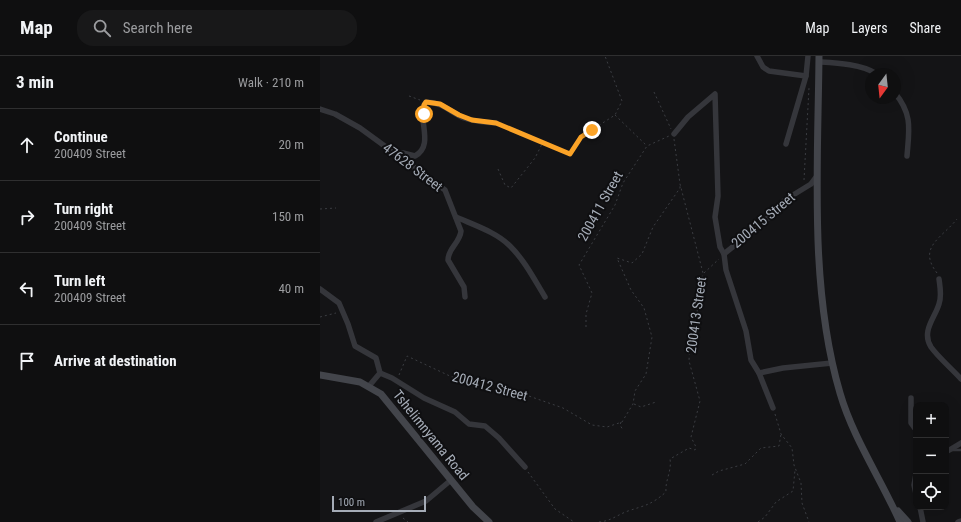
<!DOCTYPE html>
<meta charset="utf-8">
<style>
body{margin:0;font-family:"Roboto Condensed",sans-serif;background:#181819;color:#f1f3f6}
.controls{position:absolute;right:12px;bottom:12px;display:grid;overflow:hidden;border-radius:8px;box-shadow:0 4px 16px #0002}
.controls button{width:36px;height:36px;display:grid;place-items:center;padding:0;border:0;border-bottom:1px solid #2f2f30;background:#0f0f10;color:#f1f3f6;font:20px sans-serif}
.compass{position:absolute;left:545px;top:12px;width:36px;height:36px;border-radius:50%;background:#0f0f10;box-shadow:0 4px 16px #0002;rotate:195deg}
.scale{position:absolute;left:12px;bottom:10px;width:94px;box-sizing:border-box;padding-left:4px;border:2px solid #a5acb7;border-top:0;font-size:11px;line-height:14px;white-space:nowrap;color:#a5acb7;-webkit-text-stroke:3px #0f0f11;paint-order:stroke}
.stop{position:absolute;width:12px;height:12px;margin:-9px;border:3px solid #fba327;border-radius:50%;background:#fff}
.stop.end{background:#fba327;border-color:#fff;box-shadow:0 1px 4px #0008}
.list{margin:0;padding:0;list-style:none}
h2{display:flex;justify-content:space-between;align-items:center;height:52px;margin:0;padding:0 16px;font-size:17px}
h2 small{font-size:13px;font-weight:400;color:#9b9c9f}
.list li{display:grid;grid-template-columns:26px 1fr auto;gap:12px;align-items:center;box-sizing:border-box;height:72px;padding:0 16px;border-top:1px solid #2f2f30}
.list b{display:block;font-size:15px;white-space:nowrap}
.list p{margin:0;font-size:13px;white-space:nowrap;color:#9b9c9f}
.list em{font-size:13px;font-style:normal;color:#9b9c9f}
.icon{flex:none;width:22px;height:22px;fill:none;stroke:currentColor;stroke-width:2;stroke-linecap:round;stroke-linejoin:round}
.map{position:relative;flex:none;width:641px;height:466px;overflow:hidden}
header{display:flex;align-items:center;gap:24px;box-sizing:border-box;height:56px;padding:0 20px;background:#0f0f10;border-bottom:1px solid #2f2f30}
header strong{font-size:19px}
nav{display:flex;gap:22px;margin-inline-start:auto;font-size:14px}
.search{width:280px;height:36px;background:#181819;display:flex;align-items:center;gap:10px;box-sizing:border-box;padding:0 14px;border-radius:16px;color:#9b9c9f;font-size:15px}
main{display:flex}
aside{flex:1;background:#0f0f10}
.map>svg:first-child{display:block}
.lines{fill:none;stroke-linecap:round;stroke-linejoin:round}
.path{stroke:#3b3d42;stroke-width:1;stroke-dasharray:2 3;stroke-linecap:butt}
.lane{stroke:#35363b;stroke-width:2.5}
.street{stroke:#35363b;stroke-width:5.5}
.secondary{stroke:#43454b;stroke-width:7}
.route{stroke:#fba327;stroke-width:5}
.labels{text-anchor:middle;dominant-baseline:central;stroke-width:4;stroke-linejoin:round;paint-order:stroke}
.street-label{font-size:14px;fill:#a5acb7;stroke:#0f0f11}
</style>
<header>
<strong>Map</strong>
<div class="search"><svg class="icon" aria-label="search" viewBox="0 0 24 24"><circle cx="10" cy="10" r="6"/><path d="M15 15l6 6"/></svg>Search here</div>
<nav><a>Map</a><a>Layers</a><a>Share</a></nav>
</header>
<main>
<aside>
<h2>3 min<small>Walk · 210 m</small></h2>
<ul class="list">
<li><svg class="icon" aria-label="ahead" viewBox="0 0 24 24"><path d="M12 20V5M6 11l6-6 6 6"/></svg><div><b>Continue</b><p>200409 Street</p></div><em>20 m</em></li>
<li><svg class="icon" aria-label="right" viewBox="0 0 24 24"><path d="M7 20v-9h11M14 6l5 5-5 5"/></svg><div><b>Turn right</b><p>200409 Street</p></div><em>150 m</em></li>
<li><svg class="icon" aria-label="left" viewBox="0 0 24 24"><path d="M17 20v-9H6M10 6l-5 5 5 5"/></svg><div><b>Turn left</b><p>200409 Street</p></div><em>40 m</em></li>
<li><svg class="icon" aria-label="arrive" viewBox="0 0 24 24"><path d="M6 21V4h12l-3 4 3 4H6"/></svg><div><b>Arrive at destination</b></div></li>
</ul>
</aside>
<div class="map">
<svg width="641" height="466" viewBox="0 0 641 466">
<rect width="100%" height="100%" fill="#141416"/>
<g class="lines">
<g class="path">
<polyline points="334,36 351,73"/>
<polyline points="89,40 100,44"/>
<polyline points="295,59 327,90"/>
<polyline points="182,70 250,98 261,81 295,59 302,45 285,0"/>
<polyline points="178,113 185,129 191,132 215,102 222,88"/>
<polyline points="484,124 489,32"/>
<polyline points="0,153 16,152"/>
<polyline points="384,217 399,203"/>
<path d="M617 217C597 191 622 182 637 163"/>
<polyline points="0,261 16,257"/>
<polyline points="266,271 266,258 272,237 259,209 295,149 303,127 327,90 349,80"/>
<polyline points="79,319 87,300 132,321 186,332 243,352 272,369 287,371 302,366 313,348 315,335 326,318 332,281 324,252 311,234 297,202 312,207 322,198 333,171 360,132 360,128"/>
<polyline points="314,348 321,351 336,346"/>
<polyline points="455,358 461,378 472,392 474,409 481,427 482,447 489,466"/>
<polyline points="301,366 300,369 303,374"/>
<polyline points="208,416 235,453 254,466"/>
<polyline points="392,419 399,415 425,408 441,392 459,390 461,378"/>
<polyline points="83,462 88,466"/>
<path d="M279 466C291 465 297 459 308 455 326 449 331 449 346 436 345 424 352 415 350 403L369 392 375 394 376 391 371 381 380 345 369 305 370 279 378 263 376 240 383 217 360 128 354 83"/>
<polyline points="438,466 445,461 456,446 473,435 475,414"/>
</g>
<polyline class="lane" points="631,394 641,394"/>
<g class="street">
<polyline points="437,0 443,11 449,15 486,20"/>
<path d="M499 6C517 7 541 8 557 18"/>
<path d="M575 37C593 59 589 74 587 100"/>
<path d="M0 53 15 58 40 72 125 134 141 175C140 187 128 192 128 204L144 231 145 241"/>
<polyline points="354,78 368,61 395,38 398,140 395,161 400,191 404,198"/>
<polyline points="466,88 486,20 488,0"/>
<path d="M76 98 83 97 95 100C116 89 95 59 106 46 122 46 130 56 144 62 155 66 165 66 176 67"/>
<path d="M136 161C154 169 176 176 190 190 205 205 214 223 225 241"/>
<path d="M619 223C620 231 622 240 619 248 615 262 601 275 611 291 618 301 632 313 641 323"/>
<polyline points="0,233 19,247 28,268 35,290 56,302 60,317"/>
<polyline points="60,317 72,322 104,342 135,356 149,368 165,370 179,382 205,411"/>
<polyline points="439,317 463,312 512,307"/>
<polyline points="49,330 60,317"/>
<polyline points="591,342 591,367 596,374"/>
<polyline points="453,352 439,317 431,304 426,275 406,214 404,198 447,163 465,144 491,128 497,120"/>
<polyline points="626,396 641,387"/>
<polyline points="596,418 594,429 596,438"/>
<polyline points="600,451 603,466"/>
<polyline points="56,466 106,445 131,424"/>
<polyline points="638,466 641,465"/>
</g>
<g class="secondary">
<path d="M499 0C498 109 489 232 520 337 533 382 561 423 580 466"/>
<polyline points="0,319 40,326 61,338 153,451 169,466"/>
<polyline points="578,455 588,466"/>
</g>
</g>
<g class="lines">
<polyline class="route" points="104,58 104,49 106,46 120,48 139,59 152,64 176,67 250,98 261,81 272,74"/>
</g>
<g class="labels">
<g class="street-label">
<text transform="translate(93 111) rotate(37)">47628 Street</text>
<text transform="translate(280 150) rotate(-61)">200411 Street</text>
<text transform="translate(443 164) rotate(-40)">200415 Street</text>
<text transform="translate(376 259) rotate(-82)">200413 Street</text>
<text transform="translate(170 330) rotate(15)">200412 Street</text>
<text transform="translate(111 379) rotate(51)">Tshelimnyama Road</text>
</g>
</g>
</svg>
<div class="controls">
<button>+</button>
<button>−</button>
<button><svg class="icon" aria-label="locate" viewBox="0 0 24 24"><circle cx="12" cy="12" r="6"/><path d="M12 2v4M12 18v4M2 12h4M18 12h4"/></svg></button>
</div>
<svg class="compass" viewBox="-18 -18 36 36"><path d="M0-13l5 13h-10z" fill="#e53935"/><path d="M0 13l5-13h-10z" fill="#9b9c9f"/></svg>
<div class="scale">100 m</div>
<div class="stop" style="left:104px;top:58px"></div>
<div class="stop end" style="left:272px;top:74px"></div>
</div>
</main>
